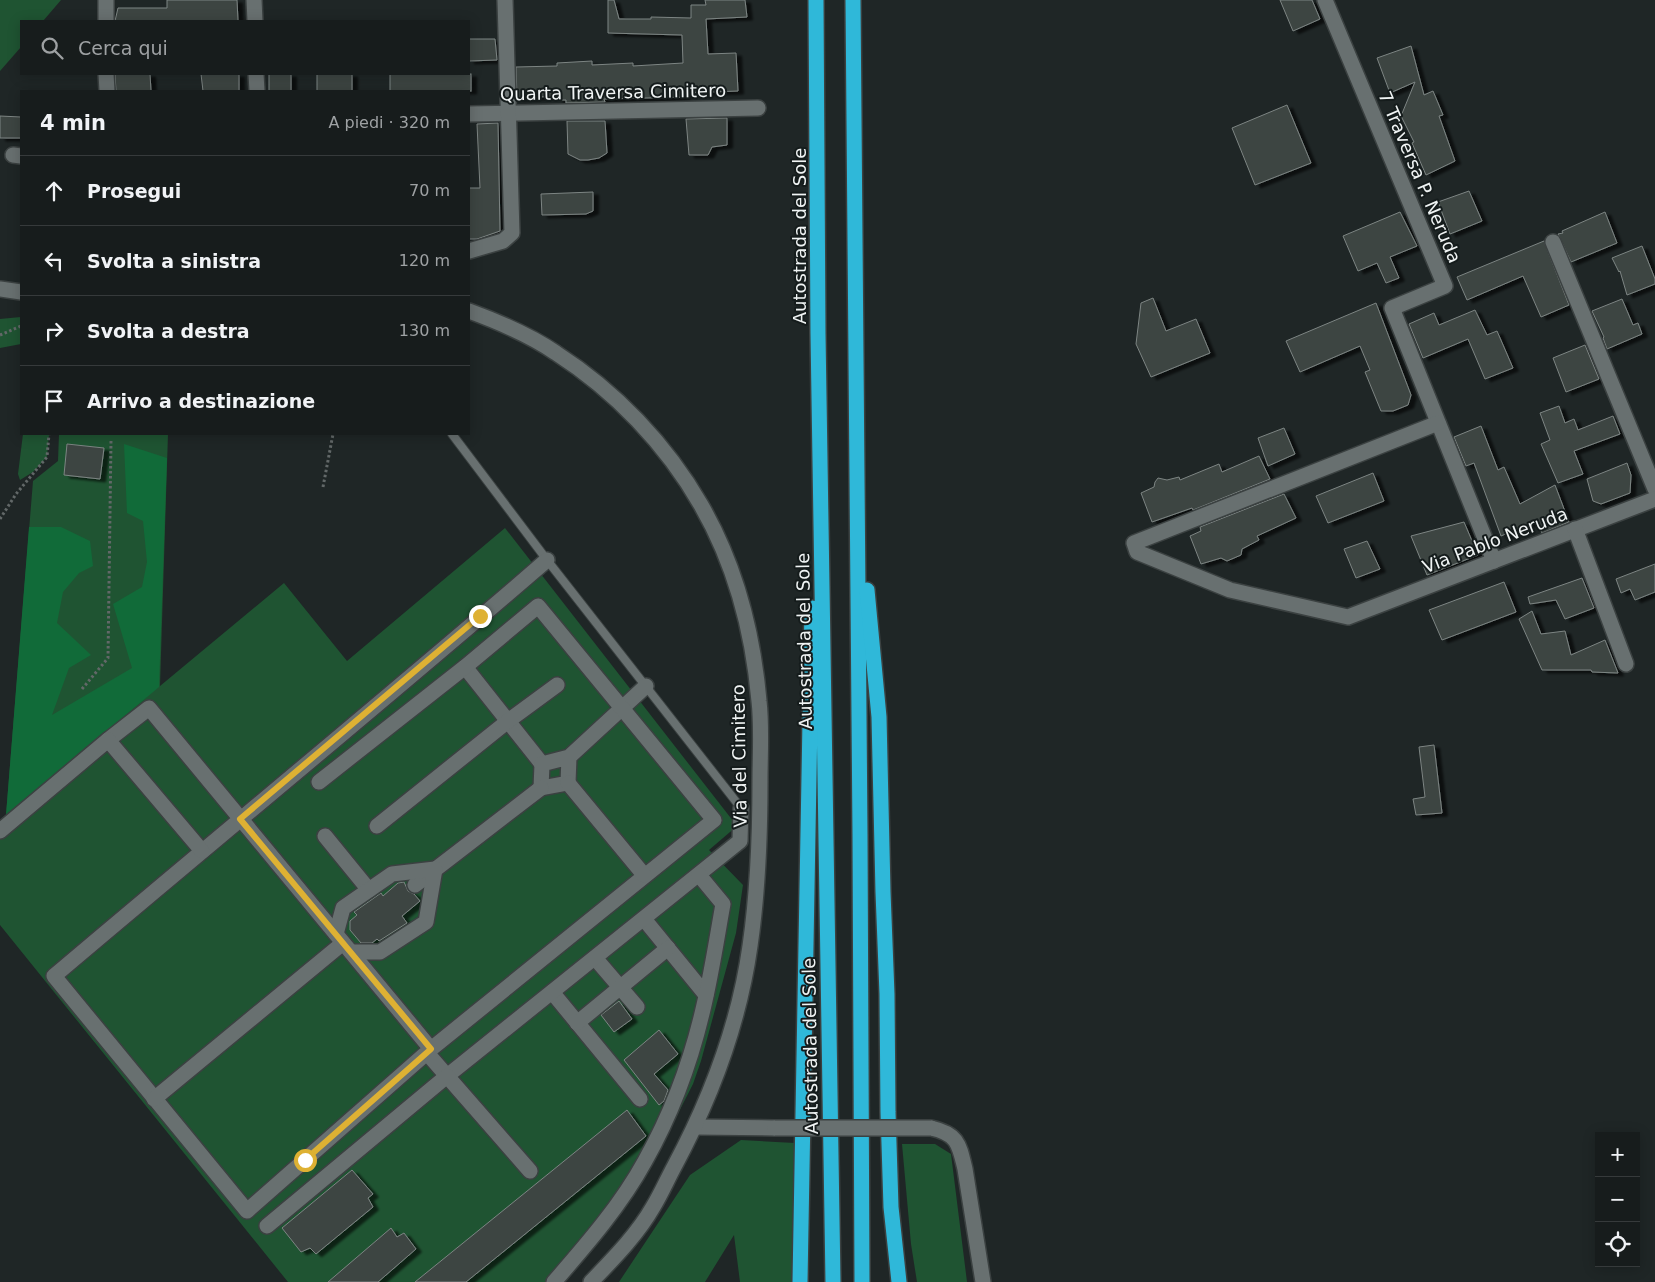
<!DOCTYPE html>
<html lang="it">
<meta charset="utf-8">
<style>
body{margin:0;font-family:"DejaVu Sans",sans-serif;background:#242929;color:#f1f3f6}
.controls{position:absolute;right:15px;bottom:15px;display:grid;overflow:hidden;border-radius:0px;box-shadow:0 2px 12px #0003}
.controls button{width:45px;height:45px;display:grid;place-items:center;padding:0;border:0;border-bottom:1px solid #363a3b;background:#171c1c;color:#f1f3f6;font:25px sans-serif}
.stop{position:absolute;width:15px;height:15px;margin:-11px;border:4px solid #deb133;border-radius:50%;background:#fff}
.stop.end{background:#deb133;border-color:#fff;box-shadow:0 1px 5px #0008}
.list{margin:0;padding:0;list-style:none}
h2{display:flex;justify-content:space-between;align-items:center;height:65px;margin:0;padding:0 20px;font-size:21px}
h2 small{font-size:16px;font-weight:400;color:#9ea1a3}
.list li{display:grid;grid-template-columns:32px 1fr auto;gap:15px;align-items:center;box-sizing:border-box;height:70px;padding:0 20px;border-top:1px solid #363a3b}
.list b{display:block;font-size:19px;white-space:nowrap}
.list em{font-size:16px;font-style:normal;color:#9ea1a3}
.icon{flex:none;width:28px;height:28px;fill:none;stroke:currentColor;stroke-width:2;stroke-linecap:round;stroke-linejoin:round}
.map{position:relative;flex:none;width:1655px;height:1282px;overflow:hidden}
.search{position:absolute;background:#171c1c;box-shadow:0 2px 12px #0003;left:20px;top:20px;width:450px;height:55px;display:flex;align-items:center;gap:12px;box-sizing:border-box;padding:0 18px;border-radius:0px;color:#9ea1a3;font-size:19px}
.panel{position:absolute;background:#171c1c;box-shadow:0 2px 12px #0003;left:20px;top:90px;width:450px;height:345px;border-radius:0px}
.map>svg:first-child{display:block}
.green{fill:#1f5432}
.forest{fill:#116b39}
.building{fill:#3d4442;stroke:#7d8583;filter:url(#shadow)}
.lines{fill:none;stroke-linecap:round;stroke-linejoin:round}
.lane-casing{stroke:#3b4141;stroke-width:10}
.street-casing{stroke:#3b4141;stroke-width:18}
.secondary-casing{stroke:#3b4141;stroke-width:18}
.highway-casing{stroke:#3b4141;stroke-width:18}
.path{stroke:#626868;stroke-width:3;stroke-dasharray:2.5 2.5;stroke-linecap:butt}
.lane{stroke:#687070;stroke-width:8}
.street{stroke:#687070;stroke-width:15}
.secondary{stroke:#687070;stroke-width:15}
.highway{stroke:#2fb8d9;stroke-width:15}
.street-bridge-casing{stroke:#3b4141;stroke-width:18;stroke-linecap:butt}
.street-bridge{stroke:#687070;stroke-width:15}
.route{stroke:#deb133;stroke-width:6}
.labels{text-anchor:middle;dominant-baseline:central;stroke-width:4;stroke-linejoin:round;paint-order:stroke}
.street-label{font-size:18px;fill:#f0f4f4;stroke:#151c1c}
</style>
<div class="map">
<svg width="1655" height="1282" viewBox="0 0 1655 1282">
<defs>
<filter id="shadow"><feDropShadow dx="5.5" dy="3" stdDeviation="1" flood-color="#0009"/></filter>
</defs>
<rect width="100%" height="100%" fill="#1f2626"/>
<g class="green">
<polygon points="0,0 61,0 43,21 21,21 21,47 0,71"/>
<polygon points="21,317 21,344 0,348 0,319"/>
<polygon points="23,434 49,434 47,457 33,472 20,480 18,474"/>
<polygon points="59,434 168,434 160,686 284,583 347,661 505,528 737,826 709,850 743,885 736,933 701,1061 693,1084 648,1173 603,1237 563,1282 288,1282 0,925 0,820 6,815 33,481 58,461"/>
<polygon points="741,1140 795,1143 794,1282 740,1282 734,1235 705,1282 619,1282 690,1175"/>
<polygon points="902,1144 935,1144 951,1154 967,1282 917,1282 911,1244"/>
</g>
<polygon class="forest" points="124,444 167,458 159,687 6,815 29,527 61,527 90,541 93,566 79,573 63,592 57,623 91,655 69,668 52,715 132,668 113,604 142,587 147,562 143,521 127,513"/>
<g class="building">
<polygon points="167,0 237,0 238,21 115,21 118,8 167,8"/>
<polygon points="608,0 614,0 619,19 651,19 651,17 691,18 691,5 706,5 705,0 745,0 747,17 706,19 708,54 736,53 738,91 684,93 685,97 604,99 605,102 566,103 566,100 558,100 558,96 517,98 516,67 557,66 557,63 592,61 592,65 633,63 633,66 683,63 682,35 608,33"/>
<polygon points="1280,0 1312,0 1320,19 1293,31"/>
<polygon points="469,39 495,39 497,60 469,61"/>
<polygon points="1411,46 1424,95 1433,91 1443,115 1439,116 1455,161 1426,175 1412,143 1414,142 1401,116 1415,82 1390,93 1377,58"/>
<polygon points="115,74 150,74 151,91 116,91"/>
<polygon points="201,74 239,74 239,91 203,91"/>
<rect x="269" y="74" width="22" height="17"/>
<rect x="317" y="74" width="35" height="17"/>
<rect x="390" y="74" width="81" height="17"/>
<polygon points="1287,105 1311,163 1255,185 1232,128"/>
<polygon points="0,116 21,117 21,138 0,138"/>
<polygon points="727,118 727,145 712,147 708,155 689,155 686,119"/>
<polygon points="567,121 605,121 607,153 599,158 588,160 580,160 568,154"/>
<polygon points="498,123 500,231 477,239 469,239 469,188 480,188 477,124"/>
<polygon points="1469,191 1482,221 1450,234 1438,202"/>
<polygon points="593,192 593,211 586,214 542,215 541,194"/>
<polygon points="1400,212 1417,246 1390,257 1399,278 1386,283 1377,263 1358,271 1343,236"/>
<polygon points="1605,212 1617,243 1571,262 1558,234 1563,233 1562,231"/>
<polygon points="1544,241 1569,305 1541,317 1523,276 1467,300 1457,277"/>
<polygon points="1642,246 1655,279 1655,284 1627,295 1620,271 1619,272 1612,258"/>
<polygon points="1153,298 1166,331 1196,319 1210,353 1151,377 1136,344 1141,303"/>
<polygon points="1622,299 1633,325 1638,323 1642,334 1607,349 1603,338 1604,337 1592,311"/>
<polygon points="1376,303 1411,395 1408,405 1393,411 1381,411 1365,372 1370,370 1360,346 1300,372 1286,341"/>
<polygon points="1475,310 1487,335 1497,331 1513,368 1485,379 1468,339 1423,358 1409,324 1434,313 1439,325"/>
<polygon points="1585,345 1599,379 1566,392 1553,358"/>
<polygon points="1559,406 1565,423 1574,419 1578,430 1613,416 1620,434 1574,451 1583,474 1558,483 1541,444 1550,440 1540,413"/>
<polygon points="1481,426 1498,470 1504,467 1520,504 1555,485 1569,522 1542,533 1536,521 1501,536 1474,463 1466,466 1454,437"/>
<polygon points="1284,428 1295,454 1268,466 1258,438"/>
<polygon points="67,444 104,448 100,479 64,475"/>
<polygon points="1259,456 1270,479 1193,510 1192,508 1152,522 1141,493 1154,487 1155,482 1158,478 1167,480 1179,477 1180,480 1219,464 1222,472"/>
<polygon points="1627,463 1631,475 1630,493 1601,504 1593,501 1587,479"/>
<polygon points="1373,473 1384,501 1328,523 1316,496"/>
<polygon points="1284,494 1296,518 1257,536 1259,540 1242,549 1241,555 1227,561 1221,558 1201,564 1190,536 1201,531 1200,527"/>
<polygon points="1464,522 1478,555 1427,575 1411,536"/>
<polygon points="1367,541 1380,569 1356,578 1344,549"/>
<polygon points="1655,564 1655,592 1635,600 1630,589 1621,593 1616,579"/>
<polygon points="1582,578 1594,608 1565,619 1556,600 1530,604 1528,597"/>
<polygon points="1504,582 1516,612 1442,640 1429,610"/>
<polygon points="1532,611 1541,634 1565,631 1571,655 1605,640 1618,673 1592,672 1591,670 1542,670 1519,619"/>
<polygon points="1434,745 1442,813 1416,815 1413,799 1425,797 1419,747"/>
<polygon points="404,882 408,891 414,894 420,901 402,916 407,923 379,941 377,939 372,943 361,943 350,930 350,921 357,915 354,912 381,893 383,896 398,883"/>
<polygon points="619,1001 632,1019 614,1032 601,1015"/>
<polygon points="659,1030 678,1054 654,1074 668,1090 664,1101 659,1105 624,1060"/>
<polygon points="627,1110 646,1136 466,1282 415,1282"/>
<polygon points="352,1170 373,1194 368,1198 373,1207 316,1254 310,1248 301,1252 282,1228"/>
<polygon points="391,1228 397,1237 404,1233 416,1249 378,1282 328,1282"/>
</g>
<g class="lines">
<defs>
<polyline id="lane" points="452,434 547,560 741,808"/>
<g id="street">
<polyline points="106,0 106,21"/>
<polyline points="254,0 255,21"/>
<polyline points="1325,0 1445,286 1392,308 1494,561"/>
<polyline points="106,74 107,91"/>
<polyline points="256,74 257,91"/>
<polyline points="469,114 758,108"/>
<polyline points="13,155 21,156"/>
<polyline points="1553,242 1655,489"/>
<polyline points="469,251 503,241 512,233 505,0"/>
<polyline points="1438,423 1134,543 1137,552 1230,590 1348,617 1655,499"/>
<polyline points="1575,529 1626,664"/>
<polyline points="465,667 542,764"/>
<path d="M108 740 149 708 431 1049 247 1211 54 976C218 837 384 701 547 560"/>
<polyline points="569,757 542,764 541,788 568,783 569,757 646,686"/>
<polyline points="319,782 465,667 538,606 714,820 431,1049"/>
<polyline points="568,783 644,875"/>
<polyline points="377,826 508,721 557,685"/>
<polyline points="0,831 108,740 202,851"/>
<polyline points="325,836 369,890"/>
<polyline points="415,885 541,788"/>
<polyline points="644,919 706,995"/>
<polyline points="336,934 343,908 392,874 435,869 426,922 380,952 351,952"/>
<polyline points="595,958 637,1007"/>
<polyline points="552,992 640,1099"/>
<polyline points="577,1023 668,948"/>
<polyline points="427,1053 447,1076 740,841 741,808"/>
<polyline points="154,1099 343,943"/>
<polyline points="695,1127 775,1128"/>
<path d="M931 1128C958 1134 959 1144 965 1169L983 1282"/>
<polyline points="267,1226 447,1076 530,1171"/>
<path d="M554 1282C587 1244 621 1205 645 1161 672 1113 692 1058 704 1005 712 971 717 937 723 904L699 875"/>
</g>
<g id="secondary">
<polyline points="0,289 21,292"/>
<path d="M469 311C499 322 530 335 556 353 615 391 666 444 701 505 735 564 753 633 759 701 762 727 760 754 760 781 760 836 758 891 750 946 739 1024 711 1098 674 1167 667 1180 661 1194 653 1207 637 1235 613 1259 591 1282"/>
</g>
<g id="highway">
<polyline points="816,0 818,334 833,1282"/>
<polyline points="853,0 860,834 862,1282"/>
<polyline points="867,590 879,717 883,892 887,994 888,1112 891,1207 899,1282"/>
<polyline points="800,1282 812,608"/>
</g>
</defs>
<use href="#lane" class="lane-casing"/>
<use href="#street" class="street-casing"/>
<use href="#secondary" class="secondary-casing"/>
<use href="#highway" class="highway-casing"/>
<g class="path">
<polyline points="0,335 21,326"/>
<polyline points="323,487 333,434"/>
<polyline points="0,519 16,494 47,457 49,434"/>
<polyline points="82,689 108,658 111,440"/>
</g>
<use href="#lane" class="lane"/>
<use href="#street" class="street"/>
<use href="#secondary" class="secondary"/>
<use href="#highway" class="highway"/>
<defs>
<polyline id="street-bridge" points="775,1128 931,1128"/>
</defs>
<use href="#street-bridge" class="street-bridge-casing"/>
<use href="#street-bridge" class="street-bridge"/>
</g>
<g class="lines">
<polyline class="route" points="305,1160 431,1049 240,819 480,616"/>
</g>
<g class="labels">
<g class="street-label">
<text transform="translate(613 92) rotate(-1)">Quarta Traversa Cimitero</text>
<text transform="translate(1420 177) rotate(67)">7 Traversa P. Neruda</text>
<text transform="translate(799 236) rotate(-90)">Autostrada del Sole</text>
<text transform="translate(1495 540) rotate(-21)">Via Pablo Neruda</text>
<text transform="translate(804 641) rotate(-91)">Autostrada del Sole</text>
<text transform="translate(739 756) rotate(-91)">Via del Cimitero</text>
<text transform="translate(810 1046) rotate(-91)">Autostrada del Sole</text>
</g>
</g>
</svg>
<div class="controls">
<button>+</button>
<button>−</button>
<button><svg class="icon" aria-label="locate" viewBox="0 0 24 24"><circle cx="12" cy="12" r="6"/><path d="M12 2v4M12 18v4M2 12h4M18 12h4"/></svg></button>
</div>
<div class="stop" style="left:305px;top:1160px"></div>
<div class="stop end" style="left:480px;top:616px"></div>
<div class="search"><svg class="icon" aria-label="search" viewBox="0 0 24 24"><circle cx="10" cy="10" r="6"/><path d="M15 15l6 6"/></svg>Cerca qui</div>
<section class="panel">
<h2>4 min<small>A piedi · 320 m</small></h2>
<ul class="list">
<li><svg class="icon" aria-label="ahead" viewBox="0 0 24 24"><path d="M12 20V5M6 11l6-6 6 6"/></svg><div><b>Prosegui</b></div><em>70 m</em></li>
<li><svg class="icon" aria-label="left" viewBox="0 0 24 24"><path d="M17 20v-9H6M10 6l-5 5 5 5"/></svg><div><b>Svolta a sinistra</b></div><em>120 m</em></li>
<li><svg class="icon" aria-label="right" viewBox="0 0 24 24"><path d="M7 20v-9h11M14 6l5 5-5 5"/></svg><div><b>Svolta a destra</b></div><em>130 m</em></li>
<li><svg class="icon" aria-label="arrive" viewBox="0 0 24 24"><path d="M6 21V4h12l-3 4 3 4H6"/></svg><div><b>Arrivo a destinazione</b></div></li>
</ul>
</section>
</div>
